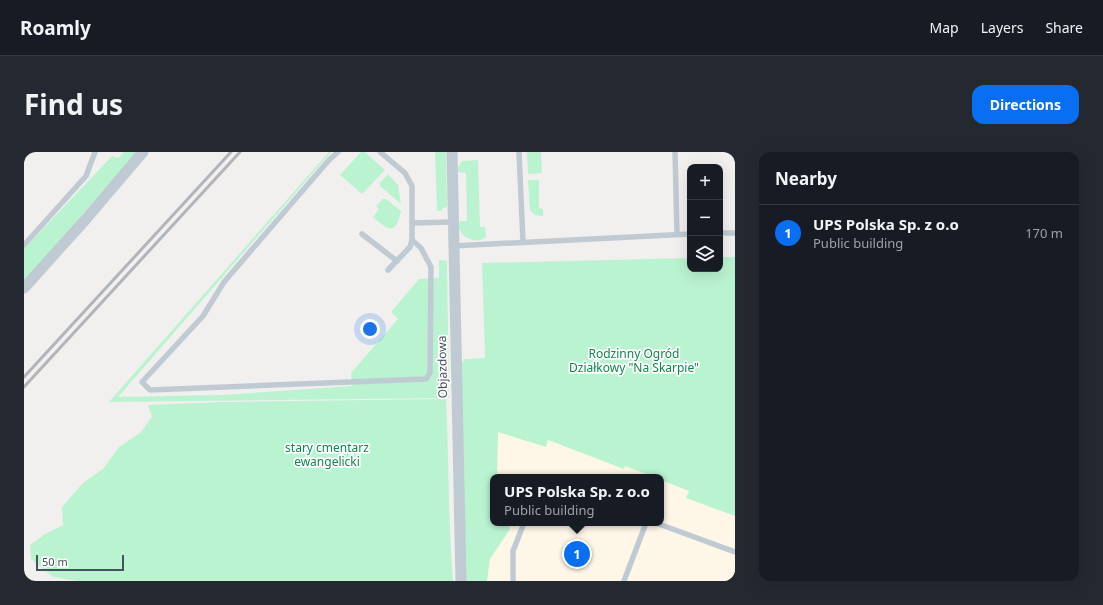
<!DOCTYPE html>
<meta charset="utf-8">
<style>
body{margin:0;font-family:"Noto Sans",sans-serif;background:#242831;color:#f1f3f6}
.controls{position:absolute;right:12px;top:12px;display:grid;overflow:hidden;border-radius:8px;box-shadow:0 4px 16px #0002}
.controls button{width:36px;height:36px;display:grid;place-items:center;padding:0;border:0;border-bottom:1px solid #363941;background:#171b24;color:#f1f3f6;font:20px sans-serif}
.scale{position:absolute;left:12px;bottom:10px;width:88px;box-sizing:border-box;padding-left:4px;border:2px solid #46535f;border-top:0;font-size:11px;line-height:14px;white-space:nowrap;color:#46535f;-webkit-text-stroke:3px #fff;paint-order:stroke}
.you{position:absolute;left:346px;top:177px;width:14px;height:14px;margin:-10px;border:3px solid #fff;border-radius:50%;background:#1a73e8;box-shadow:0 0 0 6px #1a73e833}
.badge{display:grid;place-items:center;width:26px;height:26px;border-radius:50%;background:#086ff3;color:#fff;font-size:13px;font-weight:700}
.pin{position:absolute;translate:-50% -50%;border:2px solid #fff;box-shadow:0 1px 4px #0006}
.popup{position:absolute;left:466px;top:322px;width:174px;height:52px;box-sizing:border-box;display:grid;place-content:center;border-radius:8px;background:#171b24;filter:drop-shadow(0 1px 3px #0005);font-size:13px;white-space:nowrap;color:#9ea1a6}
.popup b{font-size:15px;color:#f1f3f6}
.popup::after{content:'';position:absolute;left:50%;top:100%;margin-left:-8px;border:8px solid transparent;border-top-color:#171b24}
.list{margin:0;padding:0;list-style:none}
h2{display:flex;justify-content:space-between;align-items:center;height:52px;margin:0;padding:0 16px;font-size:17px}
h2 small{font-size:13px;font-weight:400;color:#9ea1a6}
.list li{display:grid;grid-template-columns:26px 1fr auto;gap:12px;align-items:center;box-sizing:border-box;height:56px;padding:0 16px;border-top:1px solid #363941}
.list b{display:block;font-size:15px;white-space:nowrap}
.list p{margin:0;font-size:13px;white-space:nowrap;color:#9ea1a6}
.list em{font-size:13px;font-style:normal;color:#9ea1a6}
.icon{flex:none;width:22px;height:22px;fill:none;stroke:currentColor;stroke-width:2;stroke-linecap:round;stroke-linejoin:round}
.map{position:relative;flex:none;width:711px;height:429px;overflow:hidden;border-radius:12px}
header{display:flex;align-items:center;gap:24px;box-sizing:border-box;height:56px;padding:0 20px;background:#171b24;border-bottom:1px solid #363941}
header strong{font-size:19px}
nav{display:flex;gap:22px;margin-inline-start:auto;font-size:14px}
.intro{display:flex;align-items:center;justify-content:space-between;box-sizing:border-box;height:96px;padding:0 24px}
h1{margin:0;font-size:28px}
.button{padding:10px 18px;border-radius:12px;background:#086ff3;color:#fff;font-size:14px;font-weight:700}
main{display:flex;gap:24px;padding:0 24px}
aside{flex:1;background:#171b24;border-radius:12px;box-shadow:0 4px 16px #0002}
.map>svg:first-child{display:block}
.commercial{fill:#fef7e8}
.green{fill:#baf3d0}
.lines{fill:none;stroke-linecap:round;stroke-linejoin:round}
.service{stroke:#bfcad3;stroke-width:5.5}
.minor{stroke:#bfcad3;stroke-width:11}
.rail{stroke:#b1b5ba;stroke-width:3}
.labels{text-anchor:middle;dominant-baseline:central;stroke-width:3.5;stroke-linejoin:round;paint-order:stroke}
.park-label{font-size:12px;fill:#0f884b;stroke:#fff}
.street-label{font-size:12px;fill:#46535f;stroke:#fff}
</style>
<header>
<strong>Roamly</strong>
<nav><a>Map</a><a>Layers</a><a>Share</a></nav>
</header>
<div class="intro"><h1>Find us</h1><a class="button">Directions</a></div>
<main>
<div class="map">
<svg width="711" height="429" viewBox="0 0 711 429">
<rect width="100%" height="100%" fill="#f2efef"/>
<polygon class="commercial" points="462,259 632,325 469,325 469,371 637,371 637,327 670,340 711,360 711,429 463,429"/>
<g class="green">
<polygon points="100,0 113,0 0,129 0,97 88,4 94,6"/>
<polygon points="305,0 307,0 94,245 198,243 328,234 327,221 374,167 367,160 395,127 415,126 415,108 423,109 425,246 85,250"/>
<polygon points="337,0 341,0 361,18 338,42 316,23"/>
<polygon points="411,0 422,0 423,55 418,56 418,59 413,59"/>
<polygon points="503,0 517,0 518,21 504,22"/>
<path d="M454 8 456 75H461L462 85C455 91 446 88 440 84L434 75 436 69H443L442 21 433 20 435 14 438 9Z"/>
<polygon points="364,22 374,33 377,52 356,34 356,31"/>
<polygon points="504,28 515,28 515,56 519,57 519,64 511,63 506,58"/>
<path d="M359 47H362L377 59C372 83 365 79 349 65L355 57 352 54Z"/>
<polygon points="696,105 711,105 711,364 662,346 665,339 637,328 637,325 630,325 601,314 600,317 524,288 522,295 474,280 473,325 469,325 469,371 483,371 486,377 466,407 463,429 442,429 437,214 440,207 461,206 458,111 666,106 666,117 696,117"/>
<path d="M422 247C425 308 424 368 429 429H54L29 425 7 407 6 393 21 382 39 373 38 355 59 331 79 317 95 295 116 281 128 265 124 253 200 250Z"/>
</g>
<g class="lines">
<g class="service">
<polyline points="314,0 305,8 200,130 179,164 118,230 126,238 402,227 406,221 407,115 397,96 388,88"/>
<polyline points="356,0 381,21 388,34 388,88 386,95 364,118"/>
<polyline points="495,0 499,90"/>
<polyline points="651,0 653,82"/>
<polyline points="388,71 428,70"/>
<polyline points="696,81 711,81"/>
<polyline points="338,82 373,109"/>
<polyline points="0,93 62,24 71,0"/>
<polyline points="429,94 666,82"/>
<polyline points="632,371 711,400"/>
<polyline points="489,429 489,399 500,371"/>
<polyline points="600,429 622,371"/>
</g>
<g class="minor">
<polyline points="428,0 437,429"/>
<polyline points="0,136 62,67 119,0"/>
</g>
<g class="rail">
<polyline points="0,225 207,0"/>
<polyline points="0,235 216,0"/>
</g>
</g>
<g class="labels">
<g class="park-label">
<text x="610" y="201">Rodzinny Ogród<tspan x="610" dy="14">Działkowy "Na Skarpie"</tspan></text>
<text x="303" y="295">stary cmentarz<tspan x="303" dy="14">ewangelicki</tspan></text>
</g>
<g class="street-label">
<text transform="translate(418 215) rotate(-91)">Objazdowa</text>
</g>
</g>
</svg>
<div class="controls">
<button>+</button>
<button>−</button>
<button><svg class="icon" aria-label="layers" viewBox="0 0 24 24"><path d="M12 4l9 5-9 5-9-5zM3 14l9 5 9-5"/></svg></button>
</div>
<div class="scale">50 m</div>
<div class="you"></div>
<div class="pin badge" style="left:553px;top:402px">1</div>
<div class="popup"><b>UPS Polska Sp. z o.o</b>Public building</div>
</div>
<aside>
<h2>Nearby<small></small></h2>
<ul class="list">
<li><span class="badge">1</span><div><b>UPS Polska Sp. z o.o</b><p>Public building</p></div><em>170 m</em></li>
</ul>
</aside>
</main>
